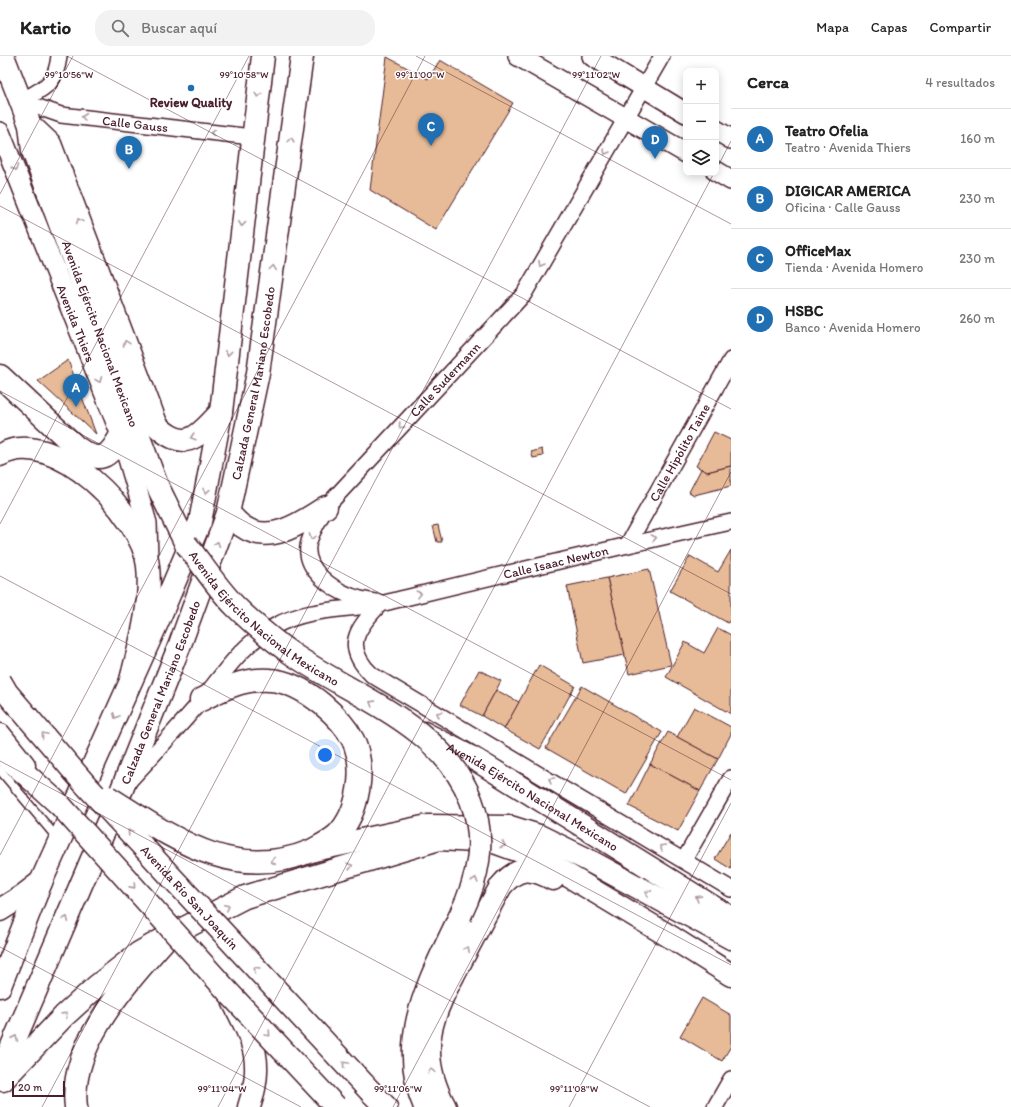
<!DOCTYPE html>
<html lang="es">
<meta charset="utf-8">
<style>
body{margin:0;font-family:Itim,sans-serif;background:#f2f2f2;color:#222}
.controls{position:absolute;right:12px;top:12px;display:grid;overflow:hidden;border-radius:8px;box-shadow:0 2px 10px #0003}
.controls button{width:36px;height:36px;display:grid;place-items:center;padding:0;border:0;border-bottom:1px solid #e0e0e0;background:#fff;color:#222;font:20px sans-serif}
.scale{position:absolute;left:12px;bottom:10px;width:53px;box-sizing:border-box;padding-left:4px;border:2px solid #4a1f2b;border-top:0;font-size:11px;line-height:14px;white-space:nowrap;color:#4a1f2b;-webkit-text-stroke:3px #fff;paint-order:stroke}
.you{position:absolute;left:325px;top:699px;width:14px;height:14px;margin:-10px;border:3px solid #fff;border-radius:50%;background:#1a73e8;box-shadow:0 0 0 6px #1a73e833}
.badge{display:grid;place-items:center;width:26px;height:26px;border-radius:50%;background:#1f6fb2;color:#fff;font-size:13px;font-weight:700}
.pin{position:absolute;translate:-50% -33px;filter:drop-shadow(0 1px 2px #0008)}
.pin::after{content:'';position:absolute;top:21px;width:14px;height:12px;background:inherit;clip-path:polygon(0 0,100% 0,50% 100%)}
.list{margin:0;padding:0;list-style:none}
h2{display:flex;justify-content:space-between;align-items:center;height:52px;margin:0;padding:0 16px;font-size:17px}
h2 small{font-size:13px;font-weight:400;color:#767676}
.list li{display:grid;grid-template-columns:26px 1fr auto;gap:12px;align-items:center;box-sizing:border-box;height:60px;padding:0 16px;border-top:1px solid #e0e0e0}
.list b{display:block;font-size:15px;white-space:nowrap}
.list p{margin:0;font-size:13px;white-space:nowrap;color:#767676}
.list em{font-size:13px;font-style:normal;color:#767676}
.icon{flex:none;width:22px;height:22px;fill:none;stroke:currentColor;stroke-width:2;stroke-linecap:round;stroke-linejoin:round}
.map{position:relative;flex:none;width:731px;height:1051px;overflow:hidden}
header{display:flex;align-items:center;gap:24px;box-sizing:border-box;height:56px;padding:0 20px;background:#fff;border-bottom:1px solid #e0e0e0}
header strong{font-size:19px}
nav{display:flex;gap:22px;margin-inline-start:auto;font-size:14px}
.search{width:280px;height:36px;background:#f2f2f2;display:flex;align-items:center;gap:10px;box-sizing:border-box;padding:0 14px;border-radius:16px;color:#767676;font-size:15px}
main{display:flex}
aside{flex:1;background:#fff}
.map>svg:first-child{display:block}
.building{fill:#e7bb97;stroke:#4a1f2b}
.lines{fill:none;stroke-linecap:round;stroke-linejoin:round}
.service-casing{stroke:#4a1f2b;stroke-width:11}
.minor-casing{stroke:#4a1f2b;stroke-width:18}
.tertiary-casing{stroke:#4a1f2b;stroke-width:22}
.secondary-casing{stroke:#4a1f2b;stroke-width:25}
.primary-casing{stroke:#4a1f2b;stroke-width:25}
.motorway-casing{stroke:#4a1f2b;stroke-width:25}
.service{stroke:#fff;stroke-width:8}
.minor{stroke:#fff;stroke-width:15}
.tertiary{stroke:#fff;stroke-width:19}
.secondary{stroke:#fff;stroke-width:22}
.primary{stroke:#fff;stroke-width:22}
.motorway{stroke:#fff;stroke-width:22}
.primary-bridge-casing{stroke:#4a1f2b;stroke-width:25;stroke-linecap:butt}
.motorway-bridge-casing{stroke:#4a1f2b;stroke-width:25;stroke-linecap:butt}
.primary-bridge{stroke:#fff;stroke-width:22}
.motorway-bridge{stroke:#fff;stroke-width:22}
.oneway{stroke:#ae9aa0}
.ticks{fill:none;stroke:#4a1f2b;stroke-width:1;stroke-opacity:0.45}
.poi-dot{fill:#1f6fb2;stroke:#fff;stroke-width:1.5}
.labels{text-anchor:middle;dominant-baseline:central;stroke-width:3;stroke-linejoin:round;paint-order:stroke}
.poi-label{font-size:13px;font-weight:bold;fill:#4a1f2b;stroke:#fff}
.street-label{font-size:13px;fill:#4a1f2b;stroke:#fff}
.ticks-label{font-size:10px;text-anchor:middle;fill:#4a1f2b;stroke:#fff;stroke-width:3;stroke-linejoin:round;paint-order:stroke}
</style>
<header>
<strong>Kartio</strong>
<div class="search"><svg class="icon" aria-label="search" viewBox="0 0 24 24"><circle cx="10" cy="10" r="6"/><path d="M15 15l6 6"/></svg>Buscar aquí</div>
<nav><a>Mapa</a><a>Capas</a><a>Compartir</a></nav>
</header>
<main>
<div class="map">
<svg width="731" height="1051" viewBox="0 0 731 1051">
<rect width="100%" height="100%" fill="#fff"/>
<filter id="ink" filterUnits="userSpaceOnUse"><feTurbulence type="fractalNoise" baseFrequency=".025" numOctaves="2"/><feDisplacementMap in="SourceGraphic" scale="8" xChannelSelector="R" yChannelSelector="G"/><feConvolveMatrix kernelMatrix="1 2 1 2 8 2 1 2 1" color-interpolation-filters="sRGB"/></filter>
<g filter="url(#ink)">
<g class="building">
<polygon points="387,1 428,23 440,4 513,47 436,174 370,134"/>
<polygon points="68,304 96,378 38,325"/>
<polygon points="714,376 731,384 731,410 707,416 696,410"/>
<polygon points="542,393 543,400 533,402 531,396"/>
<polygon points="731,410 731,430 694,439 689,436 701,413 707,416"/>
<polygon points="438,469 442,486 437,486 433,470"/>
<polygon points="731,494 731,562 728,567 670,535 690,500 718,516"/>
<polygon points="649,513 671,609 629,618 607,522"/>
<polygon points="607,522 625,599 583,607 567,530"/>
<polygon points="718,572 731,579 731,658 666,621 685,586 704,597"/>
<polygon points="539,609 575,630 540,693 504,673"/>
<polygon points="479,614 501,625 482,660 460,649"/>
<polygon points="582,630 662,676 626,738 546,692"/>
<polygon points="496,634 519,646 504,673 482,660"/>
<polygon points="694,651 731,671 731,678 718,703 677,681"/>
<polygon points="668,676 718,703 700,735 650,708"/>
<polygon points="650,708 700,735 678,775 629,750"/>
<polygon points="731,776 731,813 715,803"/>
<polygon points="702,942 731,959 731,990 722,1005 680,980"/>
</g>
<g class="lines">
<defs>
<polyline id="service" points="0,714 58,783"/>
<g id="minor">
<path id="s1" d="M21 45 61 59 252 81"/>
<path d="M21 45C44 32 56 29 59 0"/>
<path id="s2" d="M628 488 731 304"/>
<path id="s3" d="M381 547C371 545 361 544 351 540 332 533 305 514 308 490 310 477 320 463 326 451L524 238 662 0"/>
<path d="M381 547C357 573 342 590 372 619L731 833"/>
<path id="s4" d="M130 724C154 698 178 672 201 645 224 617 242 588 275 570 309 551 347 555 384 547 500 519 615 491 731 466"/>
<polyline points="684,804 731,722"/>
<polyline points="715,1051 731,1023"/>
</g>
<g id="tertiary">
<polyline points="518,0 686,97"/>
<polyline points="592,0 686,57"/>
<polyline points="716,74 731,83"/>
<path id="s5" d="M0 76 121 379 147 467 148 503"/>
<polyline points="716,115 731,124"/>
</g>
<g id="secondary">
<path d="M0 320 76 391C100 408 108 403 121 379"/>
<path d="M228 457C233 461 237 467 242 470 269 490 303 466 326 451"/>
<polyline points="0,679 24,709"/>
<polyline points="0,930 41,826 157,567 200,466 221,356 263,0"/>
<path id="s6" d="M0 1018 122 733 179 591 228 457 258 317 302 0"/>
<polyline points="3,1024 64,960 97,930 139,897 167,881 245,841 439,783 494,786 539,802 674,883 731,919"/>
<path d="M445 1051C414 993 432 958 461 905 474 880 487 855 501 830 518 810 531 811 553 823"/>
</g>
<g id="primary">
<path id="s7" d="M3 0 30 69 33 95 156 427 186 488"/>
<path d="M30 69 50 88 157 370C187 398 199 379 221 356"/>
<path id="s8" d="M424 677 478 705 731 862"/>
<polyline points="314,794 428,770 510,771 539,780 586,803 731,882"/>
<path d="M425 1051C395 982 431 923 460 860"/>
</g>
<g id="motorway">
<path d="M0 399C54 368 143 460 148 510 152 548 140 588 131 624"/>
<path d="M201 644C222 633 245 622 270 624 289 625 307 636 322 648 334 658 346 670 353 684 366 712 359 757 337 779 329 786 320 790 311 795"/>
<polyline points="0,695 60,749"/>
<polyline points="0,854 24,839 41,826"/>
<path d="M234 947C254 986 264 1007 249 1051"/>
<polyline points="371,1036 386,1051"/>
<path d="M76 1051C68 988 129 925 167 881"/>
</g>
</defs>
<use href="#service" class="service-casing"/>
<use href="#minor" class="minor-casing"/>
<use href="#tertiary" class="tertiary-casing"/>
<use href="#secondary" class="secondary-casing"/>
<use href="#primary" class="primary-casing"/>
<use href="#motorway" class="motorway-casing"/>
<use href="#service" class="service"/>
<use href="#minor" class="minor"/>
<use href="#tertiary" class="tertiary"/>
<use href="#secondary" class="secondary"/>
<use href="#primary" class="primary"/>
<use href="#motorway" class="motorway"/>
<defs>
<g id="primary-bridge">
<path id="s9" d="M186 488C202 508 217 532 235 550 250 565 268 580 285 593 348 639 441 666 471 744 487 785 478 823 460 860"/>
</g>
<g id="motorway-bridge">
<path id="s10" d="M0 625 7 637 84 727 371 1036"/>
<path d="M108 741C172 781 232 827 311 795"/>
<polyline points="60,749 230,938 336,1051"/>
</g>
</defs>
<use href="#primary-bridge" class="primary-bridge-casing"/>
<use href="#motorway-bridge" class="motorway-bridge-casing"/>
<use href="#primary-bridge" class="primary-bridge"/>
<use href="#motorway-bridge" class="motorway-bridge"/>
</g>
<defs><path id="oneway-chevron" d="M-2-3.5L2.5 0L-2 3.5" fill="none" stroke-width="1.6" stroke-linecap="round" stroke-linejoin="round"/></defs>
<g class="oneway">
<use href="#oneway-chevron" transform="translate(258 39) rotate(98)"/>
<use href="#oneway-chevron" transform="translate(84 61) rotate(-173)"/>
<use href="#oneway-chevron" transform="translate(213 77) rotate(-173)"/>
<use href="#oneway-chevron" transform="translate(291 84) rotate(-83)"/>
<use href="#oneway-chevron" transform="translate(606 96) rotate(120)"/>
<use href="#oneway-chevron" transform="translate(15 112) rotate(68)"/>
<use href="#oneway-chevron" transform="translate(79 165) rotate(-111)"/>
<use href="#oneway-chevron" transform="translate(242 168) rotate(96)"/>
<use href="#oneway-chevron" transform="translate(541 208) rotate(120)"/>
<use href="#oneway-chevron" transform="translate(273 212) rotate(-82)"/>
<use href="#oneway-chevron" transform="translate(126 287) rotate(-111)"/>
<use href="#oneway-chevron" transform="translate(228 297) rotate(96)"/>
<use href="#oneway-chevron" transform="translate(99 324) rotate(68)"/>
<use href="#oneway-chevron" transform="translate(401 370) rotate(133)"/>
<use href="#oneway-chevron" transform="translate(193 381) rotate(163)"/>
<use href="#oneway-chevron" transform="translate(206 435) rotate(101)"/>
<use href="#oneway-chevron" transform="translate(312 481) rotate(110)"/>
<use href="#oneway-chevron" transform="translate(654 482) rotate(-12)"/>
<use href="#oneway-chevron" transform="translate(217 488) rotate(-70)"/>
<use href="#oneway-chevron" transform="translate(419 538) rotate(-14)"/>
<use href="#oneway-chevron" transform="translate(372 647) rotate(-148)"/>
<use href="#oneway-chevron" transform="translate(439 658) rotate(-150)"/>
<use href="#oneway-chevron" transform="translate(116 660) rotate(114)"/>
<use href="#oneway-chevron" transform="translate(44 679) rotate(-130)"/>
<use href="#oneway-chevron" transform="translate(551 724) rotate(-149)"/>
<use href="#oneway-chevron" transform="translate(130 776) rotate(-133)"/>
<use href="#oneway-chevron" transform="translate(503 789) rotate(20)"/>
<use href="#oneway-chevron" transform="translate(662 791) rotate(-149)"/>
<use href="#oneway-chevron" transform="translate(273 805) rotate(174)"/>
<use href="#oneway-chevron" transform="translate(350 810) rotate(-17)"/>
<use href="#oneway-chevron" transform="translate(475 824) rotate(-73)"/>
<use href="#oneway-chevron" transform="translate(133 830) rotate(48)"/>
<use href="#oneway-chevron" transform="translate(648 837) rotate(-151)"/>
<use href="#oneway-chevron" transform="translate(698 842) rotate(-148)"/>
<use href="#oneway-chevron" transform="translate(227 851) rotate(-27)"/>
<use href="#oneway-chevron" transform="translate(66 863) rotate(-67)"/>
<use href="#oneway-chevron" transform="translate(467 893) rotate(-62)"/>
<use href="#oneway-chevron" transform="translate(256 913) rotate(-134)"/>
<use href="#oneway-chevron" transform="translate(65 959) rotate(-44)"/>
<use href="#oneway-chevron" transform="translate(268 978) rotate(47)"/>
<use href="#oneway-chevron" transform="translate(15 982) rotate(-67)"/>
<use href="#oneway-chevron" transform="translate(345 1008) rotate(-133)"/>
<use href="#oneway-chevron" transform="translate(431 1015) rotate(-103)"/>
</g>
</g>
<path class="ticks" d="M67 0 731 353M416 0 731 168M716 114 731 85M0 138 73 0M0 150 731 538M0 335 731 724M0 468 249 0M0 520 731 909M0 705 650 1051M0 799 425 0M0 891 301 1051M42 1051 601 0M218 1051 714 117M393 1051 731 416M569 1051 731 747"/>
<circle class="poi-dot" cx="191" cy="32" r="4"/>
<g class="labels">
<g class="poi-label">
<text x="191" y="46">Review Quality</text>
</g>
<g class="street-label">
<text stroke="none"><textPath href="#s1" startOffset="117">Calle Gauss</textPath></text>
<text stroke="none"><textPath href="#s5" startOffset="206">Avenida Thiers</textPath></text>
<text stroke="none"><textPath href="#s7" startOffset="295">Avenida Ejército Nacional Mexicano</textPath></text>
<text stroke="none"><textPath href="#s3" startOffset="319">Calle Sudermann</textPath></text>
<text stroke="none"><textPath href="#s6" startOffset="738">Calzada General Mariano Escobedo</textPath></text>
<text stroke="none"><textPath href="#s2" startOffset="105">Calle Hipólito Taine</textPath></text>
<text stroke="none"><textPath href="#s4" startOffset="501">Calle Isaac Newton</textPath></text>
<text stroke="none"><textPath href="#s9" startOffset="109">Avenida Ejército Nacional Mexicano</textPath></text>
<text stroke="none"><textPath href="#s6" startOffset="414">Calzada General Mariano Escobedo</textPath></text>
<text stroke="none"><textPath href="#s8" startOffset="126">Avenida Ejército Nacional Mexicano</textPath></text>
<text stroke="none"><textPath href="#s10" startOffset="288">Avenida Río San Joaquín</textPath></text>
</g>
</g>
<g class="ticks-label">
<text x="69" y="22">99°10'56"W</text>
<text x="244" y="22">99°10'58"W</text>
<text x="420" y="22">99°11'00"W</text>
<text x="596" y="22">99°11'02"W</text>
<text x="222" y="1036">99°11'04"W</text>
<text x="398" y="1036">99°11'06"W</text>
<text x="574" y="1036">99°11'08"W</text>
</g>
</svg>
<div class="controls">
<button>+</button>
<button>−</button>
<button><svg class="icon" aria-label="layers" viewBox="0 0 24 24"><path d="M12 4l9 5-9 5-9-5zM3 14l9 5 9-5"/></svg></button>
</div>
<div class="scale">20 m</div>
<div class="you"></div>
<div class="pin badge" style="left:76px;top:351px">A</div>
<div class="pin badge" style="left:129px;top:113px">B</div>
<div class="pin badge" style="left:431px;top:90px">C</div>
<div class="pin badge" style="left:655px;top:103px">D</div>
</div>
<aside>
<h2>Cerca<small>4 resultados</small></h2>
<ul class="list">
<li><span class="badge">A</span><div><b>Teatro Ofelia</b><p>Teatro · Avenida Thiers</p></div><em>160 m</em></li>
<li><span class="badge">B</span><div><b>DIGICAR AMERICA</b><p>Oficina · Calle Gauss</p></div><em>230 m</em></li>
<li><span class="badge">C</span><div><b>OfficeMax</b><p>Tienda · Avenida Homero</p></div><em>230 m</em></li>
<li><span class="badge">D</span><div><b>HSBC</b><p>Banco · Avenida Homero</p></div><em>260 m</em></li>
</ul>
</aside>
</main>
